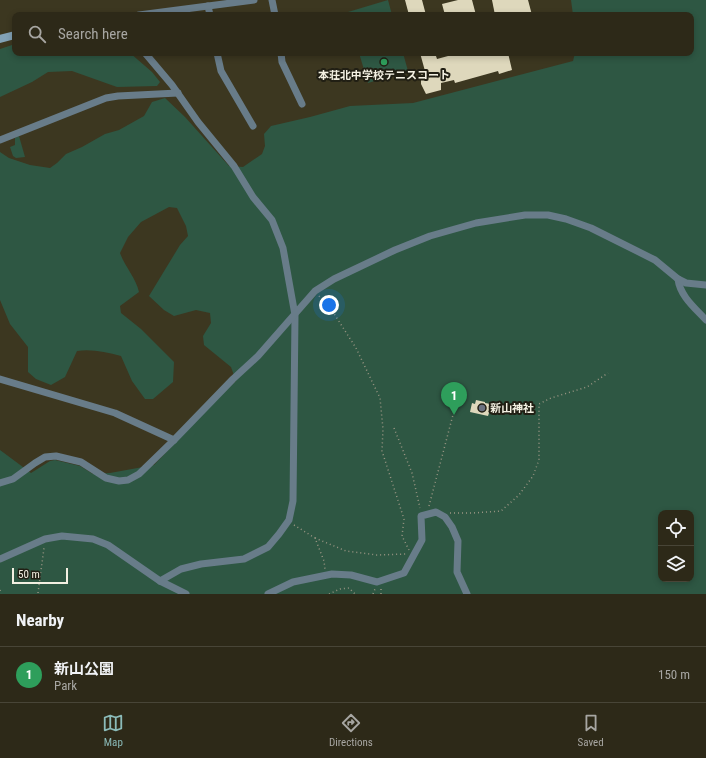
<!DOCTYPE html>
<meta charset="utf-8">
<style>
body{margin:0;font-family:"Roboto Condensed","Noto Sans JP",sans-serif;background:#393525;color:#f1f3f6}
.controls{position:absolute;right:12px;bottom:12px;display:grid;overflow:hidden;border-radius:8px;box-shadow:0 2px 6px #0003}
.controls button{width:36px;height:36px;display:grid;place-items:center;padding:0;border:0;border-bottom:1px solid #484537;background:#2d2918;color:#f1f3f6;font:20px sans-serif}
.scale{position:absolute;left:12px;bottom:10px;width:56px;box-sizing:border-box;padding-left:4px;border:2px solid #f3f0e2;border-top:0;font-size:11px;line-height:14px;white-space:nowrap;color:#f3f0e2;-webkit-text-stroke:3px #211f14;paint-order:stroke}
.you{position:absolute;left:329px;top:305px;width:14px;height:14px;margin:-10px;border:3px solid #fff;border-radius:50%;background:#1a73e8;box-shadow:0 0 0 6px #1a73e833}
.badge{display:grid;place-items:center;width:26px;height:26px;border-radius:50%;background:#8bbbb9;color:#fff;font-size:13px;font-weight:700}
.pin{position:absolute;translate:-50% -33px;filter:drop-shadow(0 1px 2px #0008)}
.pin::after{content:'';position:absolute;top:21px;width:14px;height:12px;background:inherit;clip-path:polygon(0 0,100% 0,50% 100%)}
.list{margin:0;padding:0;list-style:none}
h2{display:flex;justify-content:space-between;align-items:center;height:52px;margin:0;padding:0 16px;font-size:17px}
h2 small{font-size:13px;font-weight:400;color:#a7a6a2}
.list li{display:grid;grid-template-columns:26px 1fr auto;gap:12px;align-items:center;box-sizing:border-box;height:56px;padding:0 16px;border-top:1px solid #484537}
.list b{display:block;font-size:15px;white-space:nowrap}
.list p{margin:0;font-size:13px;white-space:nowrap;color:#a7a6a2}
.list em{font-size:13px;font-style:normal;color:#a7a6a2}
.icon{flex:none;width:22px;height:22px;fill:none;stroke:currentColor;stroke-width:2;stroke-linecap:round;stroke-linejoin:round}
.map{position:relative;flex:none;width:706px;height:594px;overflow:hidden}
.search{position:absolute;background:#2d2918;box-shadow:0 2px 6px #0003;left:12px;right:12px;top:12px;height:44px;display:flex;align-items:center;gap:10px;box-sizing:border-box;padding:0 14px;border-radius:8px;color:#a7a6a2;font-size:15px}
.sheet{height:108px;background:#2d2918}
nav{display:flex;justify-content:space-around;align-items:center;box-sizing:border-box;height:56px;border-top:1px solid #484537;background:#2d2918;font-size:11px;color:#a7a6a2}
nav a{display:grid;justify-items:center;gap:2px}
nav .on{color:#8bbbb9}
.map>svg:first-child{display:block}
.green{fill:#2e5743;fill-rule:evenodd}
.building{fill:#ded8bc}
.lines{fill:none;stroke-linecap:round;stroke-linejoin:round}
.path{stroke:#999583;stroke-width:1.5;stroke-dasharray:1 3;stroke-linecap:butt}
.street{stroke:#687c89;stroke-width:7}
.secondary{stroke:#82a2b6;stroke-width:8}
.leisure-dot{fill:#2e9e5b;stroke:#211f14;stroke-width:1.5}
.worship-dot{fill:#6b7280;stroke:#211f14;stroke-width:1.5}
.labels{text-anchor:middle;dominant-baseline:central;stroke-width:4;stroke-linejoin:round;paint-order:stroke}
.poi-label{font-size:11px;font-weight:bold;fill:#f3f0e2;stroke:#211f14}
</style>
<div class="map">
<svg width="706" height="594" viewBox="0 0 706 594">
<rect width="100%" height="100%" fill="#3c3720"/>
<g class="green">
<polygon points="388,0 392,15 348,15 348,12"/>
<path d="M571 0H706V594H0V450L31 473 50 461 55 460 80 466 93 474 110 473 154 465 225 391 236 381 231 367 204 345 203 336 211 323 210 313 196 310 174 316 164 310 149 296 180 245 188 236 186 226 177 208 169 207 141 222 128 237 120 253C125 267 136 278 139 292L120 306 121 313 141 329 174 362 173 382 153 399H145L132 381 121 356C106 352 92 349 77 351L65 377 51 385 36 379 28 372V347L10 324 0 300V152L9 158 30 165 50 168 57 163 66 154 82 147 105 134 119 130 144 116 152 102 165 98 185 117 229 166 243 167 262 154 265 146 264 134 271 126 310 117 350 106 413 103 573 61 575 53H691V15H573ZM661 513H691V579H661Z"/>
<polygon points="15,44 15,53 130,53 152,72 160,82 157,86 117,87 72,71 48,72 32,82 0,97 0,49"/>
<polygon points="359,53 403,53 408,71 368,83"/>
<polygon points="19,136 25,157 16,158 13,156 10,147 15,145 15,138"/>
</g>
<g class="building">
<polygon points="405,0 422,0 426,15 409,15"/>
<polygon points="458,0 472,0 476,15 445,15 442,4"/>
<polygon points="492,0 528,0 532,15 495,15"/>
<polygon points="420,53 435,53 437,59 459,53 508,53 512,70 499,74 498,71 455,83 454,80 441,83 441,90 426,94 421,84 421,72 425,71"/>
<polygon points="476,400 485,402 485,403 491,404 490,405 497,407 496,414 489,413 488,416 470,412 472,403 475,404"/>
</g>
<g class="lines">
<g class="path">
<polyline points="319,296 333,312 356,348 380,398 383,429 382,451 404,519 402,536 409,550"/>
<polyline points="394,428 412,473 420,508"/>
<polyline points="429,506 454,411"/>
<polyline points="450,513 473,513 501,511 519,495 533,476 539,460 539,404 551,398 587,387 608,373"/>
<polyline points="294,525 315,538 324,561 325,569"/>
<polyline points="315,538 346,551 377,555 407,554"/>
<polyline points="381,589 381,594"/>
<polyline points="0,590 1,594"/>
<polyline points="38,593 44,548"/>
<polyline points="329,594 340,589 349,588 355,594"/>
<polyline points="373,594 375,589"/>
</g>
<g class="street">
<polyline points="272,0 275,15"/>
<polyline points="208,6 210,15"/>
<polyline points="139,15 254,0"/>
<polyline points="145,53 172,85 198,122 234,166 253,197 272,220 283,248 295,315 293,501 289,520 279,534 268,547 244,559 201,564 181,569 160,581"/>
<polyline points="217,53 221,71 253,126"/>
<polyline points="281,53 282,62 302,104"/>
<polyline points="0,140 106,98 118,96 178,93"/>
<path d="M678 279C680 296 695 308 706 320"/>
<polyline points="0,379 115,413 174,440"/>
<polyline points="0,483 13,479 35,463 45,457 56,456 81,462 106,478 119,481 128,480 139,474 174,440 233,379 258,356 315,291 334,279 395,250 430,236 476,223 525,215 548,215 566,219 591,228 655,260 678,279 686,283 706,285"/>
<polyline points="0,559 45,539 62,536 93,539 108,545 160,581 186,594"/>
<polyline points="268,594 293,582 332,574 351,575 377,582 404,573 422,540 421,516 436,512 445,517 452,527 458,541 457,572 467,594"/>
</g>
<polyline class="secondary" points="0,39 15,35"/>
</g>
<circle class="leisure-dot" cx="384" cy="62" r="4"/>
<circle class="worship-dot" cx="482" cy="408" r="4"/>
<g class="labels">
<g class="poi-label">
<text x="384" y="75">本荘北中学校テニスコート</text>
<text x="490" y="408" text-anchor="start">新山神社</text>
</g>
</g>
</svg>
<div class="controls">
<button><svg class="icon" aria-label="locate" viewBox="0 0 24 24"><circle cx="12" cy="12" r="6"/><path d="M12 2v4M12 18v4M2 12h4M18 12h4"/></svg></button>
<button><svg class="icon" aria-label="layers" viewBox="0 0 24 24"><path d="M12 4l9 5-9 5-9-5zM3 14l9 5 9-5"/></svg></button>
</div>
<div class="scale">50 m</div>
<div class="you"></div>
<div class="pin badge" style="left:454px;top:415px;background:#2e9e5b">1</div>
<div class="search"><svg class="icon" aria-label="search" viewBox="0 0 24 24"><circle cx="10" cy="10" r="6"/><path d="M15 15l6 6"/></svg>Search here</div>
</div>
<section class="sheet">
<h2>Nearby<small></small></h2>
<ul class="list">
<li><span class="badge" style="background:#2e9e5b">1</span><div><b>新山公園</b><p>Park</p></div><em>150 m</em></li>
</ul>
</section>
<nav>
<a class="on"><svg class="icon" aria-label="map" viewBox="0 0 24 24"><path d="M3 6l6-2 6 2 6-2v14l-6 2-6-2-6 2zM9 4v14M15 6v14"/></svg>Map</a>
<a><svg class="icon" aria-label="directions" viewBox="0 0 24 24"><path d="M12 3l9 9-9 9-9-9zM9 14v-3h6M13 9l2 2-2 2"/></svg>Directions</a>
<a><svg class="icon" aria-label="saved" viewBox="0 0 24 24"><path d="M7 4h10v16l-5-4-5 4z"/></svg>Saved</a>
</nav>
